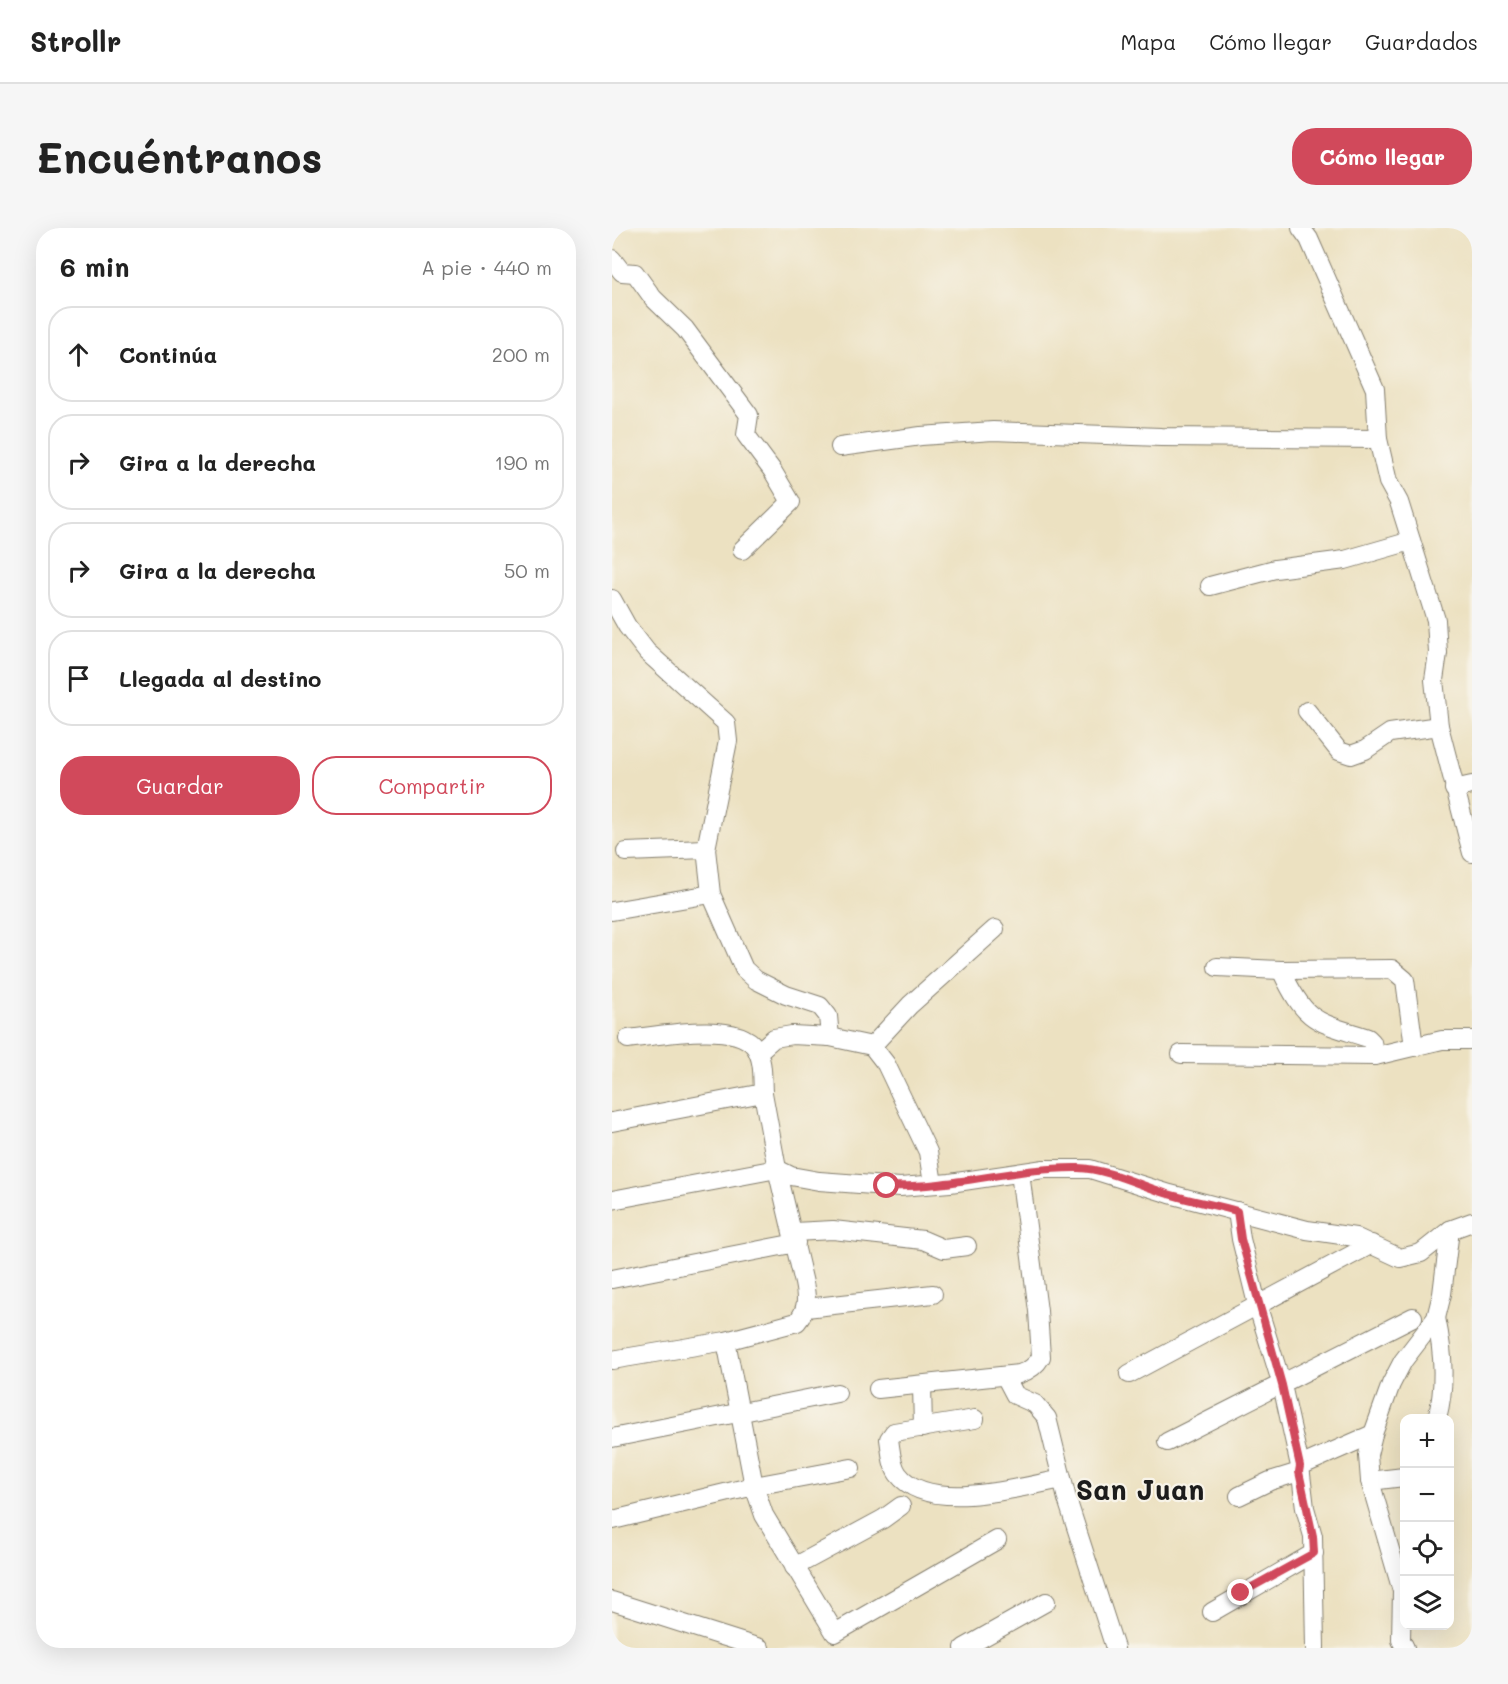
<!DOCTYPE html>
<html lang="es">
<meta charset="utf-8">
<style>
body{margin:0;font-family:Mali,sans-serif;background:#f6f6f6;color:#222}
.controls{position:absolute;right:18px;bottom:18px;display:grid;overflow:hidden;border-radius:12px;box-shadow:0 6px 24px #0002}
.controls button{width:54px;height:54px;display:grid;place-items:center;padding:0;border:0;border-bottom:2px solid #e0e0e0;background:#fff;color:#222;font:30px sans-serif}
.stop{position:absolute;width:18px;height:18px;margin:-14px;border:4px solid #d1495b;border-radius:50%;background:#fff}
.stop.end{background:#d1495b;border-color:#fff;box-shadow:0 2px 6px #0008}
.list{margin:0;padding:0;list-style:none}
h2{display:flex;justify-content:space-between;align-items:center;height:78px;margin:0;padding:0 24px;font-size:26px}
h2 small{font-size:20px;font-weight:400;color:#767676}
.list li{display:grid;grid-template-columns:39px 1fr auto;gap:18px;align-items:center;box-sizing:border-box;height:96px;margin:0 12px 12px;padding:0 12px;border:2px solid #e0e0e0;border-radius:24px}
.list b{display:block;font-size:22px;white-space:nowrap}
.list em{font-size:20px;font-style:normal;color:#767676}
.actions{display:flex;gap:12px;padding:18px 24px}
.actions a{flex:1;padding:14px 0;border:2px solid #d1495b;border-radius:24px;text-align:center;font-size:21px;color:#d1495b}
.actions .main{background:#d1495b;color:#fff}
.icon{flex:none;width:33px;height:33px;fill:none;stroke:currentColor;stroke-width:2;stroke-linecap:round;stroke-linejoin:round}
.map{position:relative;flex:none;width:860px;height:1420px;overflow:hidden;border-radius:24px}
header{display:flex;align-items:center;gap:36px;box-sizing:border-box;height:84px;padding:0 30px;background:#fff;border-bottom:2px solid #e0e0e0}
header strong{font-size:28px}
nav{display:flex;gap:33px;margin-inline-start:auto;font-size:21px}
.intro{display:flex;align-items:center;justify-content:space-between;box-sizing:border-box;height:144px;padding:0 36px}
h1{margin:0;font-size:42px}
.button{padding:15px 27px;border-radius:24px;background:#d1495b;color:#fff;font-size:21px;font-weight:700}
main{display:flex;gap:36px;padding:0 36px}
aside{flex:1;background:#fff;border-radius:24px;box-shadow:0 6px 24px #0002}
.map>svg:first-child{display:block}
.lines{fill:none;stroke-linecap:round;stroke-linejoin:round}
.minor-casing{stroke:#847e6e;stroke-width:20}
.minor{stroke:#fff;stroke-width:18}
.route{stroke:#d1495b;stroke-width:8}
.labels{text-anchor:middle;dominant-baseline:central;stroke-width:4.5;stroke-linejoin:round;paint-order:stroke}
.town-label{font-size:28px;font-weight:bold;fill:#1c1c1c;stroke:#f7f3e8}
</style>
<header>
<strong>Strollr</strong>
<nav><a>Mapa</a><a>Cómo llegar</a><a>Guardados</a></nav>
</header>
<div class="intro"><h1>Encuéntranos</h1><a class="button">Cómo llegar</a></div>
<main>
<aside>
<h2>6 min<small>A pie · 440 m</small></h2>
<ul class="list">
<li><svg class="icon" aria-label="ahead" viewBox="0 0 24 24"><path d="M12 20V5M6 11l6-6 6 6"/></svg><div><b>Continúa</b></div><em>200 m</em></li>
<li><svg class="icon" aria-label="right" viewBox="0 0 24 24"><path d="M7 20v-9h11M14 6l5 5-5 5"/></svg><div><b>Gira a la derecha</b></div><em>190 m</em></li>
<li><svg class="icon" aria-label="right" viewBox="0 0 24 24"><path d="M7 20v-9h11M14 6l5 5-5 5"/></svg><div><b>Gira a la derecha</b></div><em>50 m</em></li>
<li><svg class="icon" aria-label="arrive" viewBox="0 0 24 24"><path d="M6 21V4h12l-3 4 3 4H6"/></svg><div><b>Llegada al destino</b></div></li>
</ul>
<div class="actions"><a class="main">Guardar</a><a>Compartir</a></div>
</aside>
<div class="map">
<svg width="860" height="1420" viewBox="0 0 860 1420">
<rect width="100%" height="100%" fill="#f7f3e8"/>
<filter id="ink" filterUnits="userSpaceOnUse"><feTurbulence type="fractalNoise" baseFrequency=".0167" numOctaves="2"/><feDisplacementMap in="SourceGraphic" scale="12" xChannelSelector="R" yChannelSelector="G"/><feConvolveMatrix kernelMatrix="1 2 1 2 8 2 1 2 1" color-interpolation-filters="sRGB"/></filter>
<filter id="wash" filterUnits="userSpaceOnUse"><feTurbulence type="fractalNoise" baseFrequency=".008" numOctaves="4" result="noise"/><feDisplacementMap in="SourceGraphic" scale="24" xChannelSelector="R" yChannelSelector="G"/><feGaussianBlur stdDeviation="1.35" result="paint"/><feColorMatrix in="noise" values="0 0 0 0 0 0 0 0 0 0 0 0 0 0 0 0 0 1.4 0 .05"/><feComposite in="paint" operator="in"/></filter>
<g filter="url(#wash)">
<rect width="100%" height="100%" fill="#ece1c1"/>
</g>
<g filter="url(#ink)">
<g class="lines">
<defs>
<g id="minor">
<polyline points="689,0 697,11 763,161 766,211 776,254 787,274 824,392 826,425 822,452 827,498 860,625"/>
<polyline points="0,31 10,44 23,45 41,70 73,101 137,187 134,207 160,242 179,274 130,322"/>
<polyline points="228,219 309,208 381,203 549,209 766,211"/>
<polyline points="598,358 663,341 733,332 799,313"/>
<polyline points="0,371 15,398 35,424 114,495 116,513 94,621 99,666 132,741 144,752 174,767 208,778 216,788 218,809"/>
<polyline points="695,483 727,523 739,527 753,522 778,505 827,498"/>
<polyline points="842,561 860,557"/>
<polyline points="14,624 94,621"/>
<polyline points="0,683 99,666"/>
<polyline points="605,739 669,742 780,741 793,752 802,819"/>
<path d="M669 742C694 795 703 793 756 810L760 814 763 828"/>
<polyline points="260,818 298,777 383,701"/>
<polyline points="146,824 162,810 180,807 218,809 260,818 274,836 316,924 321,956"/>
<polyline points="569,826 763,828 830,812 860,812"/>
<path d="M0 894 151 865C150 850 152 832 143 819 124 792 45 808 16 811"/>
<polyline points="0,972 165,941 179,948 207,953 288,959 338,955 432,941 478,941 558,966 695,1002 743,1009 788,1030 809,1025 838,1002 860,994"/>
<polyline points="625,983 629,1011 645,1076 670,1157 688,1238 693,1280 701,1308 703,1420"/>
<polyline points="182,1004 221,1002 311,1012 332,1021 355,1018"/>
<polyline points="0,1051 184,1015"/>
<polyline points="194,1080 321,1066"/>
<path d="M824 1090C831 1122 834 1158 825 1190"/>
<polyline points="114,1113 142,1258 152,1287 223,1405 385,1312"/>
<path d="M0 1132 114 1113 185 1094C196 1081 195 1070 192 1055L165 941 151 865"/>
<polyline points="517,1146 760,1016"/>
<polyline points="393,1148 403,1167 423,1176 435,1190 455,1271 503,1420"/>
<polyline points="310,1157 311,1200"/>
<path d="M266 1161 407 1146C417 1143 424 1138 429 1129L426 1083 408 945"/>
<path d="M363 1191 282 1204 277 1211C279 1223 279 1236 286 1246 316 1286 409 1259 450 1251"/>
<polyline points="0,1210 225,1165"/>
<polyline points="555,1214 801,1089"/>
<polyline points="688,1238 761,1206"/>
<polyline points="758,1253 792,1249"/>
<polyline points="627,1268 658,1253 687,1244"/>
<polyline points="1,1292 142,1258 239,1240"/>
<polyline points="182,1339 271,1291 289,1278"/>
<polyline points="0,1373 148,1420"/>
<polyline points="600,1384 702,1325"/>
<polyline points="352,1420 434,1374"/>
<polyline points="793,1420 789,1412 790,1363 758,1253 756,1227 761,1206 779,1156 791,1133 824,1090 830,1066 838,1002"/>
</g>
</defs>
<use href="#minor" class="minor-casing"/>
<use href="#minor" class="minor"/>
</g>
</g>
<g class="lines" filter="url(#ink)">
<path class="route" d="M275 958C339 961 402 939 466 940 494 941 523 955 550 964 574 972 600 976 625 983L629 1011 670 1157 688 1238 687 1244 701 1308 702 1325 629 1365"/>
</g>
<g class="labels">
<g class="town-label">
<text x="528" y="1261">San Juan</text>
</g>
</g>
</svg>
<div class="controls">
<button>+</button>
<button>−</button>
<button><svg class="icon" aria-label="locate" viewBox="0 0 24 24"><circle cx="12" cy="12" r="6"/><path d="M12 2v4M12 18v4M2 12h4M18 12h4"/></svg></button>
<button><svg class="icon" aria-label="layers" viewBox="0 0 24 24"><path d="M12 4l9 5-9 5-9-5zM3 14l9 5 9-5"/></svg></button>
</div>
<div class="stop" style="left:275px;top:958px"></div>
<div class="stop end" style="left:629px;top:1365px"></div>
</div>
</main>
